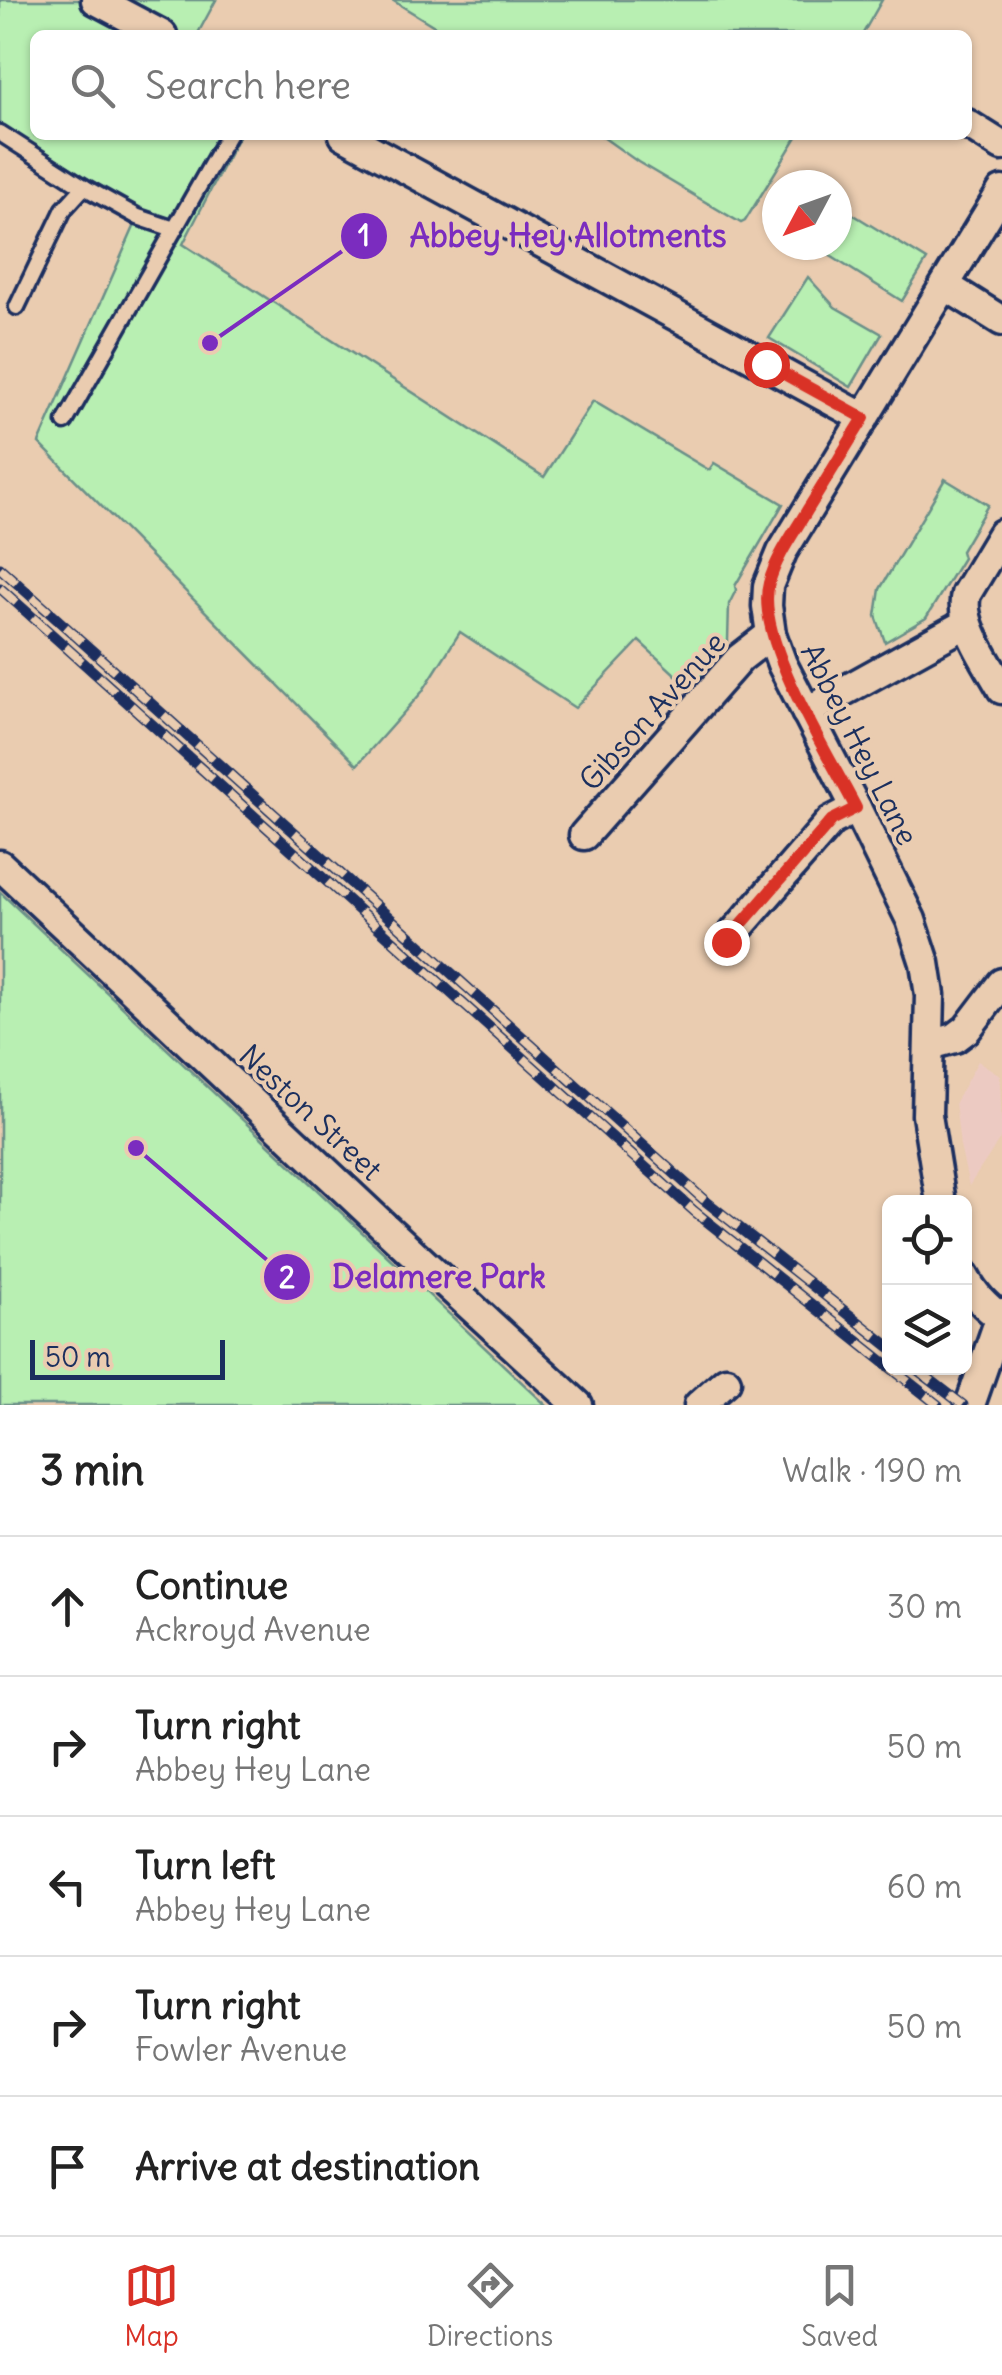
<!DOCTYPE html>
<meta charset="utf-8">
<style>
body{margin:0;font-family:Delius,sans-serif;background:#f6f6f6;color:#222}
.controls{position:absolute;right:30px;bottom:30px;display:grid;overflow:hidden;border-radius:15px;box-shadow:0 2px 8px #0004}
.controls button{width:90px;height:90px;display:grid;place-items:center;padding:0;border:0;border-bottom:2px solid #e0e0e0;background:#fff;color:#222;font:50px sans-serif}
.compass{position:absolute;left:762px;top:170px;width:90px;height:90px;border-radius:50%;background:#fff;box-shadow:0 2px 8px #0004;rotate:229deg}
.scale{position:absolute;left:30px;bottom:25px;width:195px;box-sizing:border-box;padding-left:10px;border:5px solid #1b2f5e;border-top:0;font-size:28px;line-height:35px;white-space:nowrap;color:#1b2f5e;-webkit-text-stroke:8px #eaccb0;paint-order:stroke}
.stop{position:absolute;width:30px;height:30px;margin:-22px;border:8px solid #d93025;border-radius:50%;background:#fff}
.stop.end{background:#d93025;border-color:#fff;box-shadow:0 2px 10px #0008}
.list{margin:0;padding:0;list-style:none}
h2{display:flex;justify-content:space-between;align-items:center;height:130px;margin:0;padding:0 40px;font-size:42px}
h2 small{font-size:32px;font-weight:400;color:#767676}
.list li{display:grid;grid-template-columns:65px 1fr auto;gap:30px;align-items:center;box-sizing:border-box;height:140px;padding:0 40px;border-top:2px solid #e0e0e0}
.list b{display:block;font-size:38px;white-space:nowrap}
.list p{margin:0;font-size:32px;white-space:nowrap;color:#767676}
.list em{font-size:32px;font-style:normal;color:#767676}
.icon{flex:none;width:55px;height:55px;fill:none;stroke:currentColor;stroke-width:2;stroke-linecap:round;stroke-linejoin:round}
.map{position:relative;flex:none;width:1002px;height:1405px;overflow:hidden}
.search{position:absolute;background:#fff;box-shadow:0 2px 8px #0004;left:30px;right:30px;top:30px;height:110px;display:flex;align-items:center;gap:25px;box-sizing:border-box;padding:0 35px;border-radius:15px;color:#767676;font-size:38px}
.sheet{height:830px;background:#fff}
nav{display:flex;justify-content:space-around;align-items:center;box-sizing:border-box;height:140px;border-top:2px solid #e0e0e0;background:#fff;font-size:28px;color:#767676}
nav a{display:grid;justify-items:center;gap:5px}
nav .on{color:#d93025}
.map>svg:first-child{display:block}
.built{fill:#eccac2}
.green{fill:#b8efb2;stroke:#6a8f88;stroke-width:2.5}
.lines{fill:none;stroke-linecap:round;stroke-linejoin:round}
.service-casing{stroke:#1b2f5e;stroke-width:21}
.minor-casing{stroke:#1b2f5e;stroke-width:35}
.service{stroke:#eaccb0;stroke-width:14}
.minor{stroke:#eaccb0;stroke-width:28}
.rail-casing{stroke:#1b2f5e;stroke-width:11}
.rail{stroke:#eaccb0;stroke-width:8;stroke-dasharray:22;stroke-linecap:butt}
.route{stroke:#d93025;stroke-width:12}
.labels{text-anchor:middle;dominant-baseline:central;stroke-width:8;stroke-linejoin:round;paint-order:stroke}
.street-label{font-size:30px;fill:#1b2f5e;stroke:#eaccb0}
.leader{fill:none;stroke:#7b2cbf;stroke-width:4}
.callout-dot{fill:#7b2cbf;stroke:#eaccb0;stroke-width:4}
.mark-label{font-size:30px;text-anchor:middle;font-weight:bold;fill:#fff}
.callout-label{font-size:32px;text-anchor:middle;font-weight:bold;fill:#7b2cbf;stroke:#eaccb0;stroke-width:8;stroke-linejoin:round;paint-order:stroke}
</style>
<div class="map">
<svg width="1002" height="1405" viewBox="0 0 1002 1405">
<rect width="100%" height="100%" fill="#eaccb0"/>
<filter id="ink" filterUnits="userSpaceOnUse"><feTurbulence type="fractalNoise" baseFrequency=".01" numOctaves="2"/><feDisplacementMap in="SourceGraphic" scale="20" xChannelSelector="R" yChannelSelector="G"/><feConvolveMatrix kernelMatrix="1 2 1 2 8 2 1 2 1" color-interpolation-filters="sRGB"/></filter>
<g filter="url(#ink)">
<polygon class="built" points="978,1061 1000,1075 1002,1136 969,1186 960,1146 955,1102"/>
<g class="green">
<polygon points="0,0 216,0 197,35 35,35 35,135 239,135 183,244 544,477 593,401 709,470 714,463 783,504 735,586 736,590 729,604 728,641 716,660 690,688 639,641 575,708 460,632 422,692 357,765 39,443 141,211 0,124"/>
<polygon points="392,0 882,0 862,35 449,35"/>
<polygon points="600,135 798,135 745,221 741,223 638,162"/>
<polygon points="846,210 927,260 902,301 821,250 825,245 837,245 837,225"/>
<polygon points="808,277 835,307 882,334 851,387 769,338"/>
<polygon points="945,479 988,505 961,551 963,558 926,618 885,642 876,616 880,589"/>
<polygon points="0,892 546,1405 0,1405"/>
</g>
<g class="lines">
<defs>
<g id="service">
<polyline points="0,133 84,187 138,217 174,229"/>
<polyline points="17,307 64,209 84,187"/>
<polyline points="65,422 228,135"/>
</g>
<g id="minor">
<polyline points="96,0 162,35"/>
<polyline points="967,124 1002,146"/>
<polyline points="344,135 864,418"/>
<polyline points="946,286 1002,321"/>
<path d="M1002 534 966 594C958 623 988 663 1002 689"/>
<polyline points="806,712 967,623"/>
<polyline points="584,835 740,658 771,634"/>
<polyline points="0,865 388,1230 578,1405"/>
<polyline points="726,942 831,821 856,808"/>
<polyline points="930,1045 955,1038 967,1029 1002,983"/>
<polyline points="941,1202 927,1115 930,995 925,963 911,920 856,808 782,664 771,634 767,606 768,586 782,552 1002,191"/>
<path d="M964 1276C974 1295 985 1306 1002 1319"/>
<polyline points="699,1405 726,1381"/>
<polyline points="970,1405 1002,1313"/>
</g>
</defs>
<use href="#service" class="service-casing"/>
<use href="#minor" class="minor-casing"/>
<use href="#service" class="service"/>
<use href="#minor" class="minor"/>
<defs>
<g id="rail">
<polyline points="0,568 703,1199 890,1347"/>
<polyline points="0,588 694,1211 890,1367"/>
<polyline points="891,1368 938,1405"/>
<polyline points="915,1368 963,1405"/>
</g>
</defs>
<use href="#rail" class="rail-casing"/>
<use href="#rail" class="rail"/>
</g>
</g>
<g class="lines" filter="url(#ink)">
<path class="route" d="M726 942 832 820 856 808C830 757 754 638 769 583 776 557 794 533 808 509 827 479 845 448 864 418L766 364"/>
</g>
<g class="labels">
<g class="street-label">
<text transform="translate(652 711) rotate(-48)">Gibson Avenue</text>
<text transform="translate(860 744) rotate(63)">Abbey Hey Lane</text>
<text transform="translate(311 1112) rotate(43)">Neston Street</text>
</g>
</g>
<path class="leader" d="M210 343L364 236M136 1148L287 1277"/>
<g class="callout-dot">
<circle cx="210" cy="343" r="10"/>
<circle cx="136" cy="1148" r="10"/>
<circle cx="364" cy="236" r="25"/>
<circle cx="287" cy="1277" r="25"/>
</g>
<g class="mark-label">
<text x="364" y="246">1</text>
<text x="287" y="1288">2</text>
</g>
<g class="callout-label">
<text x="568" y="247">Abbey Hey Allotments</text>
<text x="439" y="1288">Delamere Park</text>
</g>
</svg>
<div class="controls">
<button><svg class="icon" aria-label="locate" viewBox="0 0 24 24"><circle cx="12" cy="12" r="6"/><path d="M12 2v4M12 18v4M2 12h4M18 12h4"/></svg></button>
<button><svg class="icon" aria-label="layers" viewBox="0 0 24 24"><path d="M12 4l9 5-9 5-9-5zM3 14l9 5 9-5"/></svg></button>
</div>
<svg class="compass" viewBox="-18 -18 36 36"><path d="M0-13l5 13h-10z" fill="#e53935"/><path d="M0 13l5-13h-10z" fill="#767676"/></svg>
<div class="scale">50 m</div>
<div class="stop" style="left:766px;top:364px"></div>
<div class="stop end" style="left:726px;top:942px"></div>
<div class="search"><svg class="icon" aria-label="search" viewBox="0 0 24 24"><circle cx="10" cy="10" r="6"/><path d="M15 15l6 6"/></svg>Search here</div>
</div>
<section class="sheet">
<h2>3 min<small>Walk · 190 m</small></h2>
<ul class="list">
<li><svg class="icon" aria-label="ahead" viewBox="0 0 24 24"><path d="M12 20V5M6 11l6-6 6 6"/></svg><div><b>Continue</b><p>Ackroyd Avenue</p></div><em>30 m</em></li>
<li><svg class="icon" aria-label="right" viewBox="0 0 24 24"><path d="M7 20v-9h11M14 6l5 5-5 5"/></svg><div><b>Turn right</b><p>Abbey Hey Lane</p></div><em>50 m</em></li>
<li><svg class="icon" aria-label="left" viewBox="0 0 24 24"><path d="M17 20v-9H6M10 6l-5 5 5 5"/></svg><div><b>Turn left</b><p>Abbey Hey Lane</p></div><em>60 m</em></li>
<li><svg class="icon" aria-label="right" viewBox="0 0 24 24"><path d="M7 20v-9h11M14 6l5 5-5 5"/></svg><div><b>Turn right</b><p>Fowler Avenue</p></div><em>50 m</em></li>
<li><svg class="icon" aria-label="arrive" viewBox="0 0 24 24"><path d="M6 21V4h12l-3 4 3 4H6"/></svg><div><b>Arrive at destination</b></div></li>
</ul>
</section>
<nav>
<a class="on"><svg class="icon" aria-label="map" viewBox="0 0 24 24"><path d="M3 6l6-2 6 2 6-2v14l-6 2-6-2-6 2zM9 4v14M15 6v14"/></svg>Map</a>
<a><svg class="icon" aria-label="directions" viewBox="0 0 24 24"><path d="M12 3l9 9-9 9-9-9zM9 14v-3h6M13 9l2 2-2 2"/></svg>Directions</a>
<a><svg class="icon" aria-label="saved" viewBox="0 0 24 24"><path d="M7 4h10v16l-5-4-5 4z"/></svg>Saved</a>
</nav>
